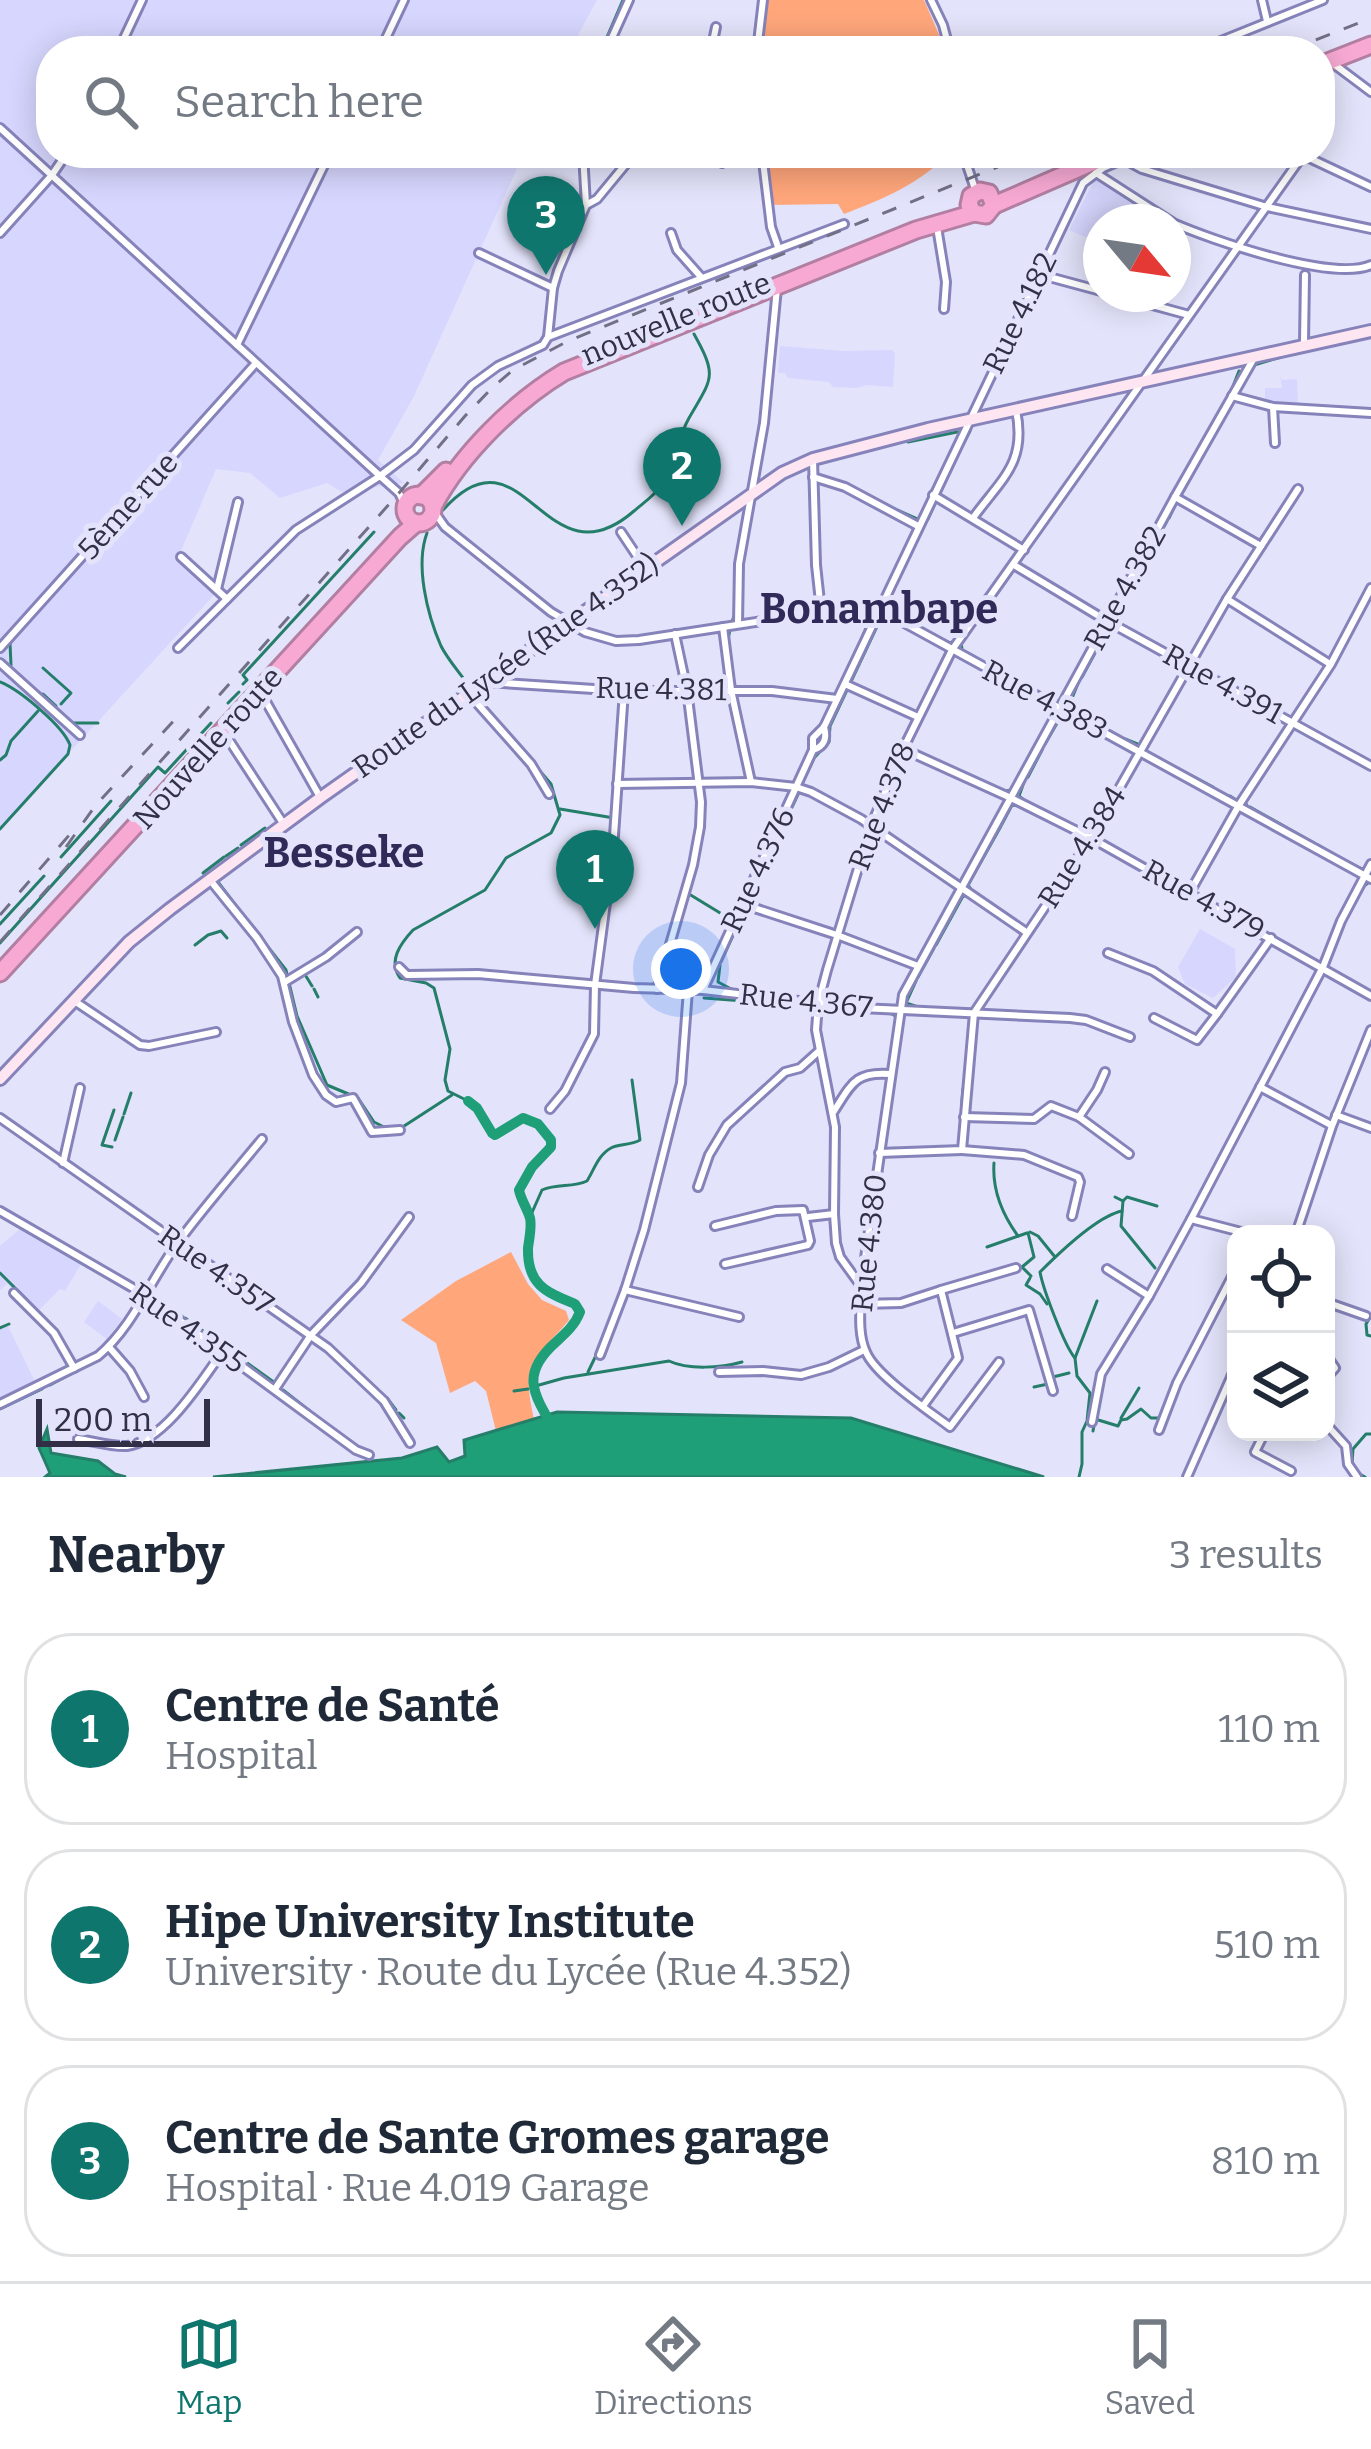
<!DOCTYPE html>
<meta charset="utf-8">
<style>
body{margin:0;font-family:Bitter,serif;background:#f2f2f3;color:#1f2937}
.controls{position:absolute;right:36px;bottom:36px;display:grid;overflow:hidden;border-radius:24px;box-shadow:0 6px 30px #0003}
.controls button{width:108px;height:108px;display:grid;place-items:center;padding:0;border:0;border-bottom:3px solid #e0e1e3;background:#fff;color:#1f2937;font:60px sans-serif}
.compass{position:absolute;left:1083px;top:204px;width:108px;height:108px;border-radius:50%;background:#fff;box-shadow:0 6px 30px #0003;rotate:119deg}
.scale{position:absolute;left:36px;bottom:30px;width:174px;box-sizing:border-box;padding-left:12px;border:6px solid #313047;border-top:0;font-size:33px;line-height:42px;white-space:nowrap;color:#313047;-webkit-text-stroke:9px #e3e3fb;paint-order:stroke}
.you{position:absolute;left:681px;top:969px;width:42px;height:42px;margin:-30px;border:9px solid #fff;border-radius:50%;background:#1a73e8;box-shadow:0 0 0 18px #1a73e833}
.badge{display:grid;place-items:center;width:78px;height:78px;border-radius:50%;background:#0f766e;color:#fff;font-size:39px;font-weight:700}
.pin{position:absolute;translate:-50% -99px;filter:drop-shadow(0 3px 6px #0008)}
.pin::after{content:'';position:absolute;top:63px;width:42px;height:36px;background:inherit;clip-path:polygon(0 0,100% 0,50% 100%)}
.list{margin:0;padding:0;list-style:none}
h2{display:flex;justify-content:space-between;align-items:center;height:156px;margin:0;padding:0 48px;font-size:51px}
h2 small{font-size:39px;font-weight:400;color:#747a83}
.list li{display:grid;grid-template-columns:78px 1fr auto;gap:36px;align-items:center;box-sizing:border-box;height:192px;margin:0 24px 24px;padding:0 24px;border:3px solid #e0e1e3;border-radius:48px}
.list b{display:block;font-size:45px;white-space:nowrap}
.list p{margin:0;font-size:39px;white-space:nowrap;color:#747a83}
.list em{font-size:39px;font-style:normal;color:#747a83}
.icon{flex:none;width:66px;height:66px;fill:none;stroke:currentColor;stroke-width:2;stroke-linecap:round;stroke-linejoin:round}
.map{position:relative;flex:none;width:1371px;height:1477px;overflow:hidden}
.search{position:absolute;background:#fff;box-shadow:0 6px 30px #0003;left:36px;right:36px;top:36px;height:132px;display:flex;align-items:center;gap:30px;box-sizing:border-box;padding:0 42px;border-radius:48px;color:#747a83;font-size:45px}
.sheet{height:804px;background:#fff}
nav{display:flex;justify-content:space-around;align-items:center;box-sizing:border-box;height:168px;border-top:3px solid #e0e1e3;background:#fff;font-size:33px;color:#747a83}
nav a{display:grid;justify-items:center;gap:6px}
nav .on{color:#0f766e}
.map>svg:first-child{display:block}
.built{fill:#d7d6fe}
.green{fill:#ffa67b}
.water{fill:#1f9f77;stroke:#247e69;stroke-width:3}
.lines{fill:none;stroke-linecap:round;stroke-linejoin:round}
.stream{stroke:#247e69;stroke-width:3}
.river{stroke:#1f9f77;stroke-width:10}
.street-casing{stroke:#8683ba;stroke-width:12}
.secondary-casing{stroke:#8683ba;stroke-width:16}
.highway-casing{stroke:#b27fa2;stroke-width:21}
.street{stroke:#fff;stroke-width:6}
.secondary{stroke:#fde5f2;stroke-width:10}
.highway{stroke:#f7a9d3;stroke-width:15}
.rail{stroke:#717087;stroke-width:3;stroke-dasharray:15 15;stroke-linecap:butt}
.labels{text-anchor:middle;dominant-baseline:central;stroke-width:10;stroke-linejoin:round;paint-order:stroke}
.street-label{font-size:30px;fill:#313047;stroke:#e3e3fb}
.district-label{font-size:42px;font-weight:bold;fill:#302a59;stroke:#e3e3fb}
</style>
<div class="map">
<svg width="1371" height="1477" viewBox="0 0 1371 1477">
<rect width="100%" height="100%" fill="#e3e3fb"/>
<g class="built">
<polygon points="0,0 597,0 578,35 601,45 599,51 572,51 577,39 570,51 51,51 51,153 524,153 414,396 378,460 404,483 342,492 327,483 280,498 250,473 216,469 177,560 214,595 0,828"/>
<polygon points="1096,176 1158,218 1158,222 1101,222 1101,244 1069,230"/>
<polygon points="780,346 844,351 892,350 895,354 893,387 866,385 857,388 833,387 829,382 788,378 785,373 778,373"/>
<polygon points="1280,376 1282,380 1297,379 1298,406 1265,403 1265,388 1282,388"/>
<polygon points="1200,929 1235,949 1236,977 1213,998 1185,984 1178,967"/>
<polygon points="20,1229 81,1264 65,1291 60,1289 38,1311 7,1284 0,1290 0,1246"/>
<polygon points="98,1301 122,1319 107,1339 84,1322"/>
<polygon points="8,1326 36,1384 0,1402 0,1330"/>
</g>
<g class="green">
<polygon points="767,0 924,0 946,51 760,51 762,14"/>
<path d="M766 153H949C920 184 883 199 844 214L838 204 770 205Z"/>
<path d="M511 1252 528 1284 542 1300 566 1311 569 1320C535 1361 520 1358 534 1419L496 1431 486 1391 475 1381 450 1393 436 1343 401 1320 456 1281Z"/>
</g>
<g class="water">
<polygon points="557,1412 851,1418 1044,1477 213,1477 402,1458 437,1447 449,1462 465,1456 464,1440"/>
<polygon points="47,1429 51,1453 98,1461 115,1474 126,1477 45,1477 50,1473 39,1448"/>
</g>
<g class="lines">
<g class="stream">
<polyline points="601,51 623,0"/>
<polyline points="1359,79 1369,86"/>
<polyline points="578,153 582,190 578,212"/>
<polyline points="587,173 588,193"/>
<polyline points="556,267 577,215"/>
<polyline points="1045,271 1059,241"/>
<polyline points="1306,351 1314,349"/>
<polyline points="1295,354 1303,352"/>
<polyline points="1249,373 1254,365 1281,357"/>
<polyline points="1177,379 1194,376"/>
<polyline points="1239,390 1247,377"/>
<polyline points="1230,394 1239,371"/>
<polyline points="525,410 545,394"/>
<polyline points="908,442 957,432 960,432 960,437"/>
<polyline points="1201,446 1217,418"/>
<polyline points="960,450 970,431"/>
<polyline points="939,495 955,461"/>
<polyline points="1181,495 1234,399"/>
<polyline points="895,509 920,520"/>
<path d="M443 510C524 419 544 589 634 511 643 503 654 496 661 486 674 466 677 439 689 418 712 378 718 377 694 334"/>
<polyline points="1169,518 1178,499"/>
<polyline points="928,519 936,501"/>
<path d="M427 533C415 565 427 614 441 646 448 660 460 673 469 686"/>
<polyline points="920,534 922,530"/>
<polyline points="909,558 918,538"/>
<polyline points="890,596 905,565"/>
<polyline points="823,599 825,605 830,608 872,603 882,599"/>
<polyline points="889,599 888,609 922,628"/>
<polyline points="782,615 786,614"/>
<polyline points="813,617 830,614"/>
<polyline points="1119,623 1114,617 1167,521"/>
<polyline points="714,625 732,622 734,616"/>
<polyline points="23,627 39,610"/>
<polyline points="568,630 606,642 640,643"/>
<polyline points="927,631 950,643 957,640"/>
<polyline points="643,636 697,628"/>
<polyline points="656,640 672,638 675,650"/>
<polyline points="728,640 730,629 799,619"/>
<polyline points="961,641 962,650 1017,680"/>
<polyline points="679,642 680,637 717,631 722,638"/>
<polyline points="10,643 11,665"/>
<polyline points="43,668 71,693 61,704"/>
<polyline points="848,671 869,621 869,617 863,610"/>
<polyline points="1082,677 1109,627"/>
<polyline points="1079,681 1068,708 1085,718"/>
<path d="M0 682C20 690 63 726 70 745L68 754 0 829"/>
<polyline points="1020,682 1056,701 1064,697"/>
<polyline points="243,684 247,680 243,675 374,532"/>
<polyline points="497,686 506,687"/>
<polyline points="43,694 56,706"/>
<polyline points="228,703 239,692"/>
<polyline points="73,723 98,723"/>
<polyline points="1099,725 1119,736"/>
<polyline points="1125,739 1140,745"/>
<polyline points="1045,744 1060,718 1068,715"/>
<polyline points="1153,755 1161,759"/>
<polyline points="0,760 6,755 11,741 38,711"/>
<polyline points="1164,761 1213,787"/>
<polyline points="615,772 616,764"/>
<polyline points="1028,777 1042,750"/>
<polyline points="1024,782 1019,796 1025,801"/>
<polyline points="802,784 814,758 829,742 830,726 880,620"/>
<polyline points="997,788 1006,791 1012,790"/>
<polyline points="1230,796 1236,800 1239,798"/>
<polyline points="1247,806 1245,802 1249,795"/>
<polyline points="1250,807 1314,843"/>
<polyline points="560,809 614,818"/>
<polyline points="1002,824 1012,805 1020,806"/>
<polyline points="241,845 265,828"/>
<polyline points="1318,845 1333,854"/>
<polyline points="1335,855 1362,869 1365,868"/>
<polyline points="226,856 238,848"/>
<polyline points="61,857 111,801"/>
<polyline points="203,873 224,857"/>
<polyline points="760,875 800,790"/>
<polyline points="952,877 958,882"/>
<polyline points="218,882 246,919"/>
<polyline points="1364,886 1369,882"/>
<polyline points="973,892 968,885 1001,826"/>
<polyline points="689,894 730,919"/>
<polyline points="247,920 286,970 297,1016 327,1085 358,1098 374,1122 386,1128"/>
<polyline points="0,924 44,876"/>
<polyline points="0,943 158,767 165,773 211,723"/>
<polyline points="195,945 208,935 221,931 227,938"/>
<polyline points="936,945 963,896 969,896"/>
<polyline points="721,962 745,909"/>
<polyline points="720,965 718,982 735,991"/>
<polyline points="304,973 312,986"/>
<polyline points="918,977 934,948"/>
<polyline points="916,981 906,1003 918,1007"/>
<polyline points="314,989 318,997"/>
<polyline points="704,998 797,1005"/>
<polyline points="824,1001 886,1006"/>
<polyline points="800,1005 816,1006"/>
<polyline points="821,1007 841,1009"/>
<polyline points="878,1012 893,1014 896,1017 895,1030"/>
<polyline points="1086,1016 1094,1020"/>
<path d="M468 1101 448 1091 445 1080 450 1049 434 988 426 983 400 978C388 961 400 944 413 930L485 890 506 858 551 833 560 815 551 784 479 699"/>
<polyline points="962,1101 963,1089"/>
<polyline points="124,1114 131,1093"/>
<polyline points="401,1128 452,1095"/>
<polyline points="115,1140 123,1117"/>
<polyline points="112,1147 102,1145 114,1110"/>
<path d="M994 1163C992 1191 1002 1214 1018 1236"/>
<polyline points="1115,1197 1123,1201 1127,1197 1157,1206"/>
<polyline points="1123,1201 1121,1226 1155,1268"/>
<polyline points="0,1208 139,1288"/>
<polyline points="0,1216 137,1295 138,1300 128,1317"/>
<path d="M530 1217 542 1190C558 1183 572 1188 587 1181 594 1170 598 1155 611 1148 620 1143 630 1146 640 1140L632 1080"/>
<polyline points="1030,1232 1038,1236 1055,1257"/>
<polyline points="1028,1233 1034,1257 1022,1267 1031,1276"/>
<polyline points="987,1247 1027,1233"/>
<polyline points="0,1273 27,1300"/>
<polyline points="1030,1278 1026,1285 1040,1294 1047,1304"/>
<polyline points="153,1296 182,1316"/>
<polyline points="140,1311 146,1301"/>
<polyline points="1371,1316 1366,1324 1367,1335 1371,1336"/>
<polyline points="185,1318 275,1383"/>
<polyline points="0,1328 9,1324"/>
<polyline points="113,1348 138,1313"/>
<path d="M1075 1358C1065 1347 1043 1289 1040 1272 1058 1254 1097 1216 1122 1211"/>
<polyline points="588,1372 602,1343"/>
<polyline points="1053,1377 1069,1373"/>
<polyline points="50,1385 99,1359"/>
<path d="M532 1387 564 1378 669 1361C688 1370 721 1368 742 1362"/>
<polyline points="1034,1387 1048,1384"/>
<polyline points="283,1390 343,1437"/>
<polyline points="514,1391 528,1389"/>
<polyline points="387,1398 396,1410"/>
<polyline points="0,1409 42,1389"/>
<polyline points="399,1413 404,1418"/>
<polyline points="1121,1418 1139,1388"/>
<polyline points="1095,1419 1118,1426 1121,1420 1127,1419 1141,1409 1151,1418 1161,1418"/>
<polyline points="320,1427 337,1441"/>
<polyline points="1093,1431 1100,1393"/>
<polyline points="1352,1464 1353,1449 1366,1434 1371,1434"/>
<polyline points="1356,1472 1365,1477"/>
<polyline points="1079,1477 1082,1464 1082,1432 1087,1421 1090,1393 1077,1376 1075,1358 1097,1301"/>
</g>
<path class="river" d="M468 1101 477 1108 492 1133 495 1135 523 1118 538 1124 551 1140V1147L532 1167 519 1190C521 1200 527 1208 530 1218 532 1226 529 1240 528 1248 527 1285 546 1292 575 1304L580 1312C575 1325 566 1333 556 1342 521 1373 532 1392 553 1427"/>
<defs>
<g id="street">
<polyline points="931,0 943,25 950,51"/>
<polyline points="1262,0 1267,21"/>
<polyline points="118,51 142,0"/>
<polyline points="380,51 404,0"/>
<polyline points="606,51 629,0"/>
<polyline points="711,51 716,27"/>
<polyline points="757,51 763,0"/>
<polyline points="1206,51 1211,45 1323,0"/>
<polyline points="1331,62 1371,92"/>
<polyline points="0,128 380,476 296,530 178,648"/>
<polyline points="720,153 722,163"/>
<polyline points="762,153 771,227 778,247"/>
<polyline points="963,153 975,189"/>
<polyline points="1303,155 1371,187"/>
<polyline points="963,158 977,153"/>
<polyline points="1122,158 1142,169 1267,207 1371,229"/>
<polyline points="1096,173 1172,222"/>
<polyline points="586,205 597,199 635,153"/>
<path d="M1173 223C1212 240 1332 282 1371 265"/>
<polyline points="937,227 946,282 944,309"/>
<polyline points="0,233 52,175 67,153"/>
<polyline points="671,233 677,250 701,277"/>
<polyline points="479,253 553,288"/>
<polyline points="1038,274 1101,291"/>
<polyline points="1112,294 1189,315"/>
<polyline points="548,337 553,288 558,271 586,205 583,153"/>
<polyline points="1304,343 1305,275"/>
<polyline points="237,345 330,153"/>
<polyline points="1232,396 1273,407 1371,413"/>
<polyline points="1273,407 1275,443"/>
<polyline points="813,459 816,565 821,611"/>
<polyline points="813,477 845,487 918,526"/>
<polyline points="933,495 1024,550"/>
<polyline points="1175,497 1261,546"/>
<polyline points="405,505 399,493 380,476 414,450 472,385 498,366 543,345 548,337 844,224"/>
<polyline points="433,510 445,527 551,612 585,632 616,641 639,640 821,612 865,607 879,609 1371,879"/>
<path d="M973 518C1002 478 1027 463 1016 410"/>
<polyline points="621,532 645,568"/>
<polyline points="181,557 227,599"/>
<polyline points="1014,565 1107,621 1371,766"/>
<polyline points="217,589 238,502"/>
<polyline points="1227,599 1330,664"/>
<polyline points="738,624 739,564 764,423 777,288"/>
<polyline points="723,627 731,690 751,782"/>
<polyline points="0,648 256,363"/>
<polyline points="0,663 80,735"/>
<polyline points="487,682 624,691 772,691 837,699"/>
<polyline points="845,684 918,717"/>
<polyline points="261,693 320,797"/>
<polyline points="468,693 531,764 549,794"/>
<polyline points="225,734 283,823"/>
<polyline points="903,749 1011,798 1091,838 1371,996"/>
<path d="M813 750C825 746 827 738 824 727"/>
<polyline points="617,784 751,782 796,787 811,792 861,819 1026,932"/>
<polyline points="210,880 257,938 282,976 293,1022 313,1075 326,1095 336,1102 353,1098 372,1132 400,1130"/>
<polyline points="1190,892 1239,805 1331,664 1371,588"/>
<polyline points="742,904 837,935 918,966"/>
<polyline points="1108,953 1153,971 1217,1014 1271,938"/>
<polyline points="399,967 407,975 478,974 634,988 703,990 861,1008 1070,1018 1086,1020 1130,1037"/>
<polyline points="285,982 326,957 357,932"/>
<polyline points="657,989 693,865 700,827 701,802 687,690 675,634"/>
<polyline points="703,990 813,750 813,738 824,727 1083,183 1103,168 1124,159"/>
<polyline points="76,1002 140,1045 149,1046 216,1032"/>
<polyline points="1154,1018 1197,1040 1217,1014"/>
<polyline points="1260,1087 1331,1125"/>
<polyline points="550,1109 565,1091 594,1034 595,985 613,850 624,691"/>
<path d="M834 1111C851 1085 855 1071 890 1074"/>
<polyline points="1336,1115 1371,1128"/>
<polyline points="964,1117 1034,1119 1051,1106 1079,1117 1129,1154"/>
<polyline points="1079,1117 1097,1090 1105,1072"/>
<polyline points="0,1118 328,1348 384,1401 410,1443"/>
<polyline points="962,1150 1024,1155 1078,1177 1080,1182 1072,1216"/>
<polyline points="879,1153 962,1150 974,1013 1091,838 1227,599 1298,489"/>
<polyline points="63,1163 80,1088"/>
<polyline points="698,1187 709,1155 727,1125 785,1072 800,1068 819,1051"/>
<polyline points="0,1211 145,1295 356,1450 369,1455"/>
<polyline points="808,1217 834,1214"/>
<polyline points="1191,1219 1249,1234"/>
<polyline points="715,1226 776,1211 803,1210 810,1241 808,1245 725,1264"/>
<polyline points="1296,1234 1332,1126 1371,1030"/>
<polyline points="1107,1269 1149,1296"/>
<polyline points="861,1286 840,1257 836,1243 834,1214 835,1127 816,1030 818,1004 827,970 871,826 903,749 952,650 1303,155"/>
<polyline points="625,1290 739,1317"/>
<polyline points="941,1290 1016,1268"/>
<polyline points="14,1293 54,1333 74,1368"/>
<polyline points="1326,1302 1366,1316"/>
<polyline points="861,1304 901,1303 941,1290 958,1358 923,1406"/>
<polyline points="953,1333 1029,1310 1053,1391"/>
<polyline points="109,1347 130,1371 144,1397"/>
<polyline points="600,1355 625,1290 644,1230 681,1083 688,990"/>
<polyline points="1326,1355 1335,1368 1326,1378"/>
<path d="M999 1362 950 1427C929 1411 875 1375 866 1352 857 1333 861 1307 861 1286L903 995 1175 497 1254 358"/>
<polyline points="719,1372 763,1371 801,1375 829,1367 864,1350"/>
<polyline points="275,1389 311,1335 361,1283 409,1217"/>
<path d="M0 1404 98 1356C134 1326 151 1278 179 1241 205 1206 234 1173 262 1139"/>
<polyline points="1092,1422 1101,1374 1149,1296 1191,1219 1323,967 1341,921 1371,864"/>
<polyline points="1326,1424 1346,1446 1348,1464 1357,1477"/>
<polyline points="1159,1430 1177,1383 1236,1269"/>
<polyline points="1265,1432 1255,1452 1291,1471"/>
<path d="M78 1439C93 1441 111 1447 127 1446 165 1441 202 1380 223 1351"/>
<polyline points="1187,1477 1236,1366"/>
</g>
<polyline id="secondary" points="0,1079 129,942 170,909 320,798 782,473 813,459 928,429 1371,331"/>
<g id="highway">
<polyline points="1320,65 1371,45"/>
<polyline points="994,205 1114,153"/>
<circle cx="419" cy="509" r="14"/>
<polyline points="421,496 446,471"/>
<path d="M433 507C460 455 514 402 564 372L916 230 974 213 986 215 994 205 989 193 980 191 971 196 969 205 974 213"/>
<polyline points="0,973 400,537 416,523"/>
</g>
</defs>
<use href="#street" class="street-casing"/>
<use href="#secondary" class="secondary-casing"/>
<use href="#highway" class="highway-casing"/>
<use href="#street" class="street"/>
<use href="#secondary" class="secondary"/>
<use href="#highway" class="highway"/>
<g class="rail">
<polyline points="1288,51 1371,18"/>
<polyline points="66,847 95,806 179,715"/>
<polyline points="0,915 71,833"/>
<polyline points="0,942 399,493 465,416 493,387 513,370 568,341 1032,153"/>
</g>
</g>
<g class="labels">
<g class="street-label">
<text transform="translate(1020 313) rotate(-64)">Rue 4.182</text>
<text transform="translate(676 319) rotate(-22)">nouvelle route</text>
<text transform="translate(128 506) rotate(-48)">5ème rue</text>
<text transform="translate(1125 588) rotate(-61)">Rue 4.382</text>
<text transform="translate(506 666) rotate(-35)">Route du Lycée (Rue 4.352)</text>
<text transform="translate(1223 684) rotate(29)">Rue 4.391</text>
<text transform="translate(661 689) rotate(1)">Rue 4.381</text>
<text transform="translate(1045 700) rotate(28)">Rue 4.383</text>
<text transform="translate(208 748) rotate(-48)">Nouvelle route</text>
<text transform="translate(882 806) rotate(-69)">Rue 4.378</text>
<text transform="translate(1082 847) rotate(-58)">Rue 4.384</text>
<text transform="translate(758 870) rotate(-65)">Rue 4.376</text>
<text transform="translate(1204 900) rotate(29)">Rue 4.379</text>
<text transform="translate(806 1001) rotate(6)">Rue 4.367</text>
<text transform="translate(869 1243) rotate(-84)">Rue 4.380</text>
<text transform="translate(216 1270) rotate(35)">Rue 4.357</text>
<text transform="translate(188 1328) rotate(35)">Rue 4.355</text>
</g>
<g class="district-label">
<text x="879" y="609">Bonambape</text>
<text x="344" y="853">Besseke</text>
</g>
</g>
</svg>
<div class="controls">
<button><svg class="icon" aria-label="locate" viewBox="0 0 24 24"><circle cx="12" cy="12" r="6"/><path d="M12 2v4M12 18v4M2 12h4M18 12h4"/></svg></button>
<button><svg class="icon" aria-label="layers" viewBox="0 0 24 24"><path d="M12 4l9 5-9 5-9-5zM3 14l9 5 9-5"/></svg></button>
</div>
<svg class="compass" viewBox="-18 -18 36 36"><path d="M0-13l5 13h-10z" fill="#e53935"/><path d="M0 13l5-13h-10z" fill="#747a83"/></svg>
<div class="scale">200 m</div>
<div class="you"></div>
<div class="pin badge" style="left:595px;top:929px">1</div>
<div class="pin badge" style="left:682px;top:526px">2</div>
<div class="pin badge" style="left:546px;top:275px">3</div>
<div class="search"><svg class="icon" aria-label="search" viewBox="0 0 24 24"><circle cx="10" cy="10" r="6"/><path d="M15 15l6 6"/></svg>Search here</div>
</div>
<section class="sheet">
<h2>Nearby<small>3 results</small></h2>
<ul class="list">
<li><span class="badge">1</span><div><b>Centre de Santé</b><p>Hospital</p></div><em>110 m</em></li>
<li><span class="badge">2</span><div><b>Hipe University Institute</b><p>University · Route du Lycée (Rue 4.352)</p></div><em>510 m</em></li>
<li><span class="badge">3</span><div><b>Centre de Sante Gromes garage</b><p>Hospital · Rue 4.019 Garage</p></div><em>810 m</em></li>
</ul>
</section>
<nav>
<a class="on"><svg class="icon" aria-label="map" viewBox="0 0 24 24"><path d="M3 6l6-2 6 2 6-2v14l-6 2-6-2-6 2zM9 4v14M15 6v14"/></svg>Map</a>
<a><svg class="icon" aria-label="directions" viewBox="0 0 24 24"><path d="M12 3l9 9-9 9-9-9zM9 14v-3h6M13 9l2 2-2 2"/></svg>Directions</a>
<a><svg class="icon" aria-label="saved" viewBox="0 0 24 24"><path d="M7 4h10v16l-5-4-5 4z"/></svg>Saved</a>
</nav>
